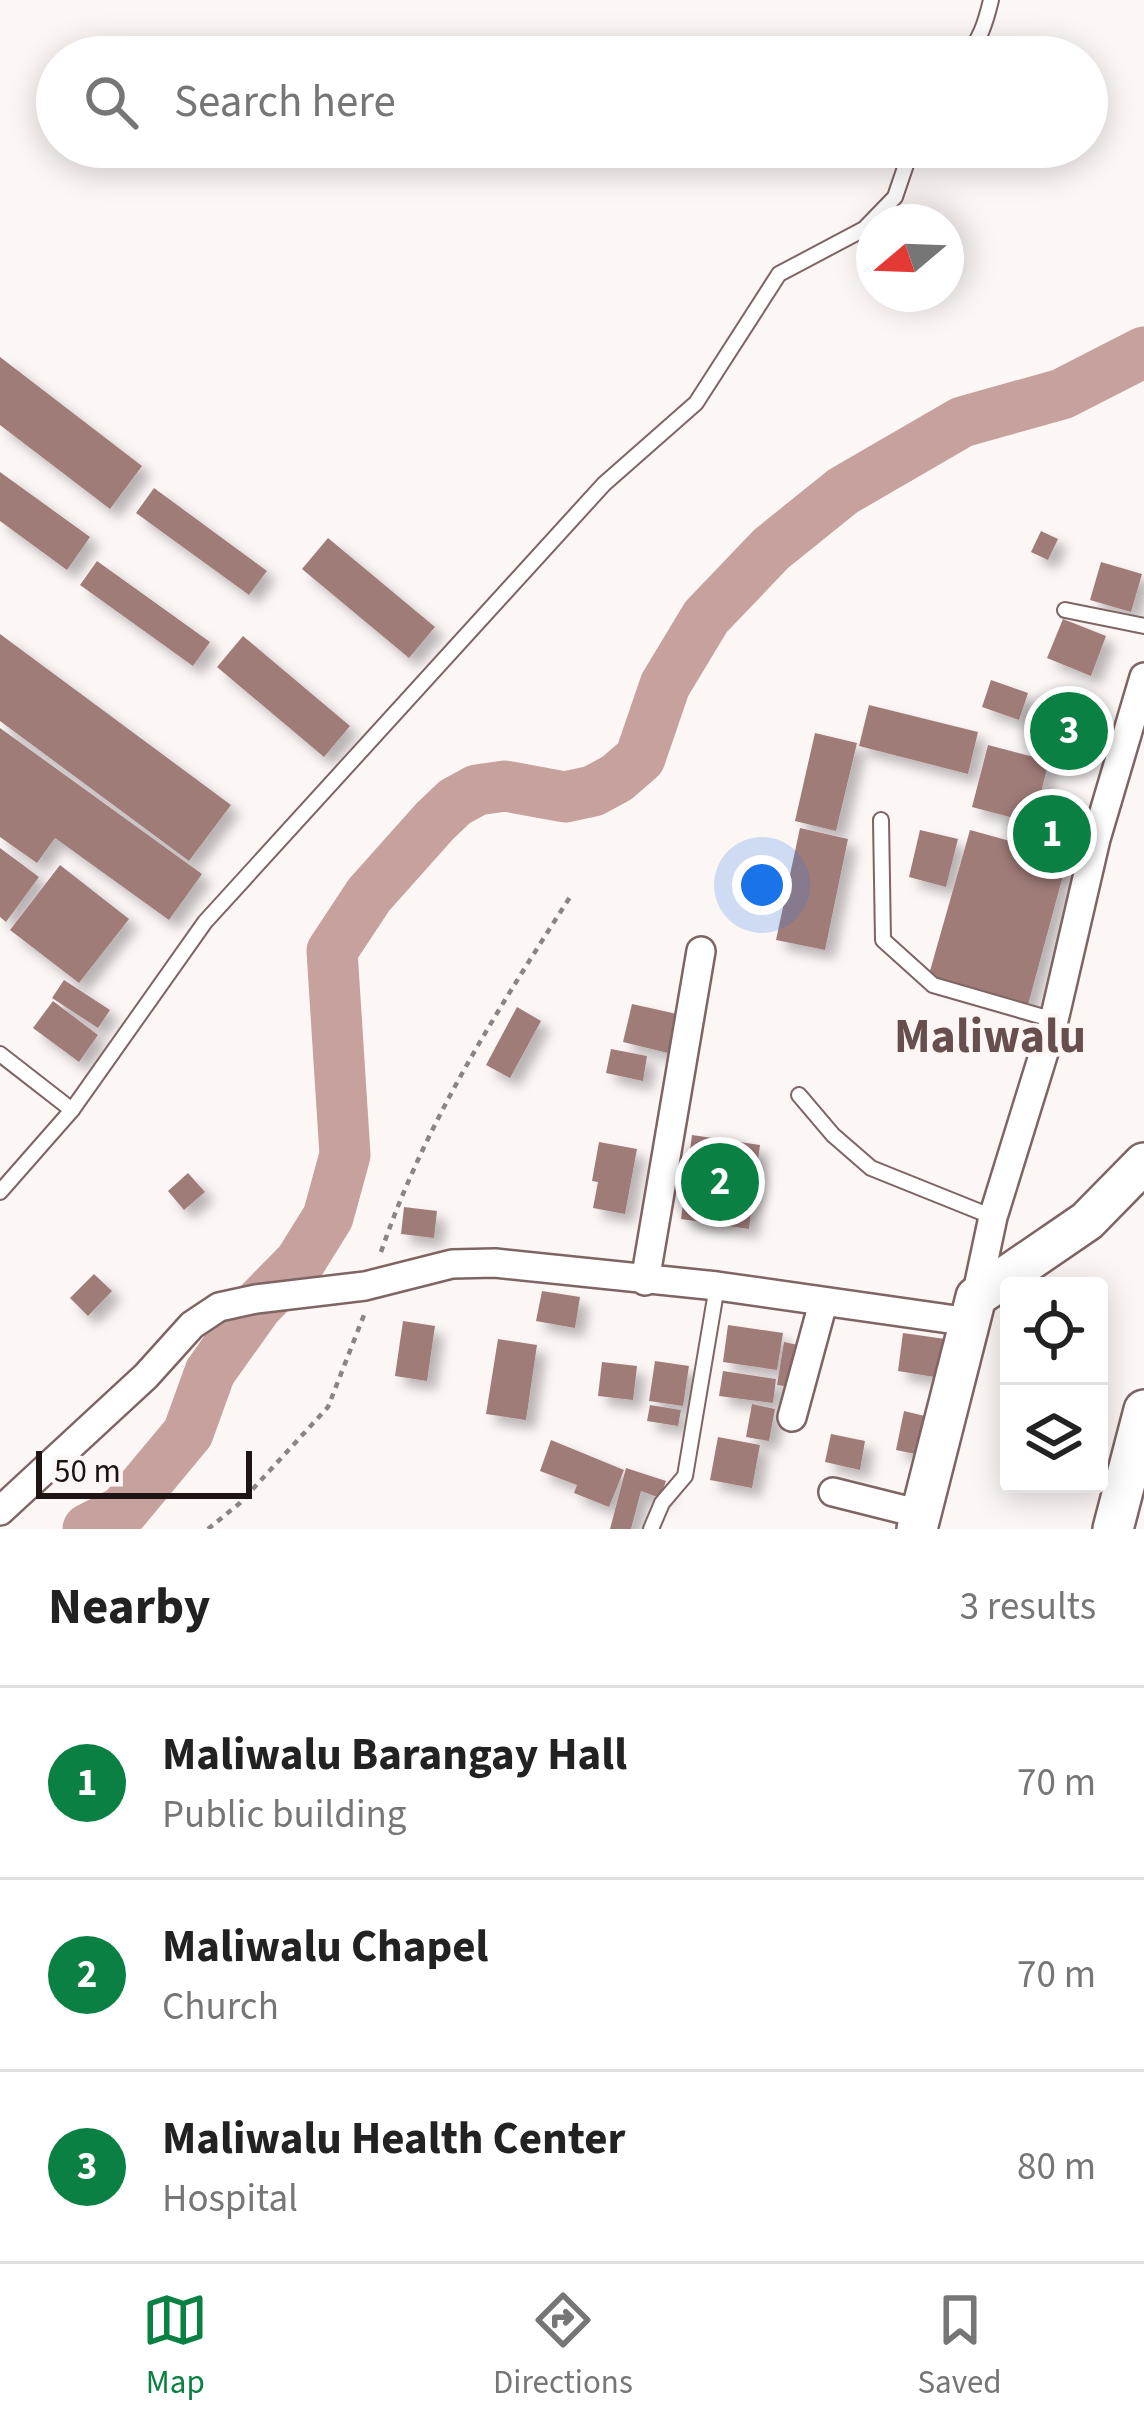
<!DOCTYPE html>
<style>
body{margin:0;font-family:"Source Sans 3",sans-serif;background:#f6f6f6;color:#222}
.controls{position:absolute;right:36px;bottom:36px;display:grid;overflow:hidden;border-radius:12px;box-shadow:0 6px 30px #0003}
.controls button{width:108px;height:108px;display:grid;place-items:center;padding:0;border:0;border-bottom:3px solid #e0e0e0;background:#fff;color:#222;font:60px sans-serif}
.compass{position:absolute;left:856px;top:204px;width:108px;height:108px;border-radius:50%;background:#fff;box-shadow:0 6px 30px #0003;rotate:251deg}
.scale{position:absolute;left:36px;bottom:30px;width:216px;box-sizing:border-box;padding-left:12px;border:6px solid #1e1413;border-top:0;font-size:33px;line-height:42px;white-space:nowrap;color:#1e1413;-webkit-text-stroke:9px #fcf6f5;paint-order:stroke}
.you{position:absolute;left:762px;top:885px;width:42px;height:42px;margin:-30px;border:9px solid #fff;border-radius:50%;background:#1a73e8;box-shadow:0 0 0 18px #1a73e833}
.badge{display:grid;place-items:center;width:78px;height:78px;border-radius:50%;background:#0b8043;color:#fff;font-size:39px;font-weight:700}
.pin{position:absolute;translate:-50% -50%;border:6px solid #fff;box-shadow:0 3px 12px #0006}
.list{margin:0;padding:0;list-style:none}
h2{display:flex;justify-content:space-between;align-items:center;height:156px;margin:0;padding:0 48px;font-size:51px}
h2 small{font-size:39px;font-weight:400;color:#767676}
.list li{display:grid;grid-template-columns:78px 1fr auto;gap:36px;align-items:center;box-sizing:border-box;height:192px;padding:0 48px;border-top:3px solid #e0e0e0}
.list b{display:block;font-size:45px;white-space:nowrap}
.list p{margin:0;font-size:39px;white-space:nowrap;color:#767676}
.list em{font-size:39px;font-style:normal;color:#767676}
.icon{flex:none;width:66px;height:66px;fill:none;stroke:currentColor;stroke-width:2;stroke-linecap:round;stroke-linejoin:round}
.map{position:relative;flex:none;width:1144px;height:1529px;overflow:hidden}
.search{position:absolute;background:#fff;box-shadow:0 6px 30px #0003;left:36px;right:36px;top:36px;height:132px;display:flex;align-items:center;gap:30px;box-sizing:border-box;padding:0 42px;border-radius:66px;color:#767676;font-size:45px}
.sheet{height:732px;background:#fff}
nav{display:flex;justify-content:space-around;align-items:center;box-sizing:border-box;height:168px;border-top:3px solid #e0e0e0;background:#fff;font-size:33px;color:#767676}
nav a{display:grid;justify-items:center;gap:6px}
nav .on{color:#0b8043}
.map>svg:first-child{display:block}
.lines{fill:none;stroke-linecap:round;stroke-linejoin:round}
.river{stroke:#c7a19d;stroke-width:51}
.building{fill:#a07c79;filter:url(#shadow)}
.lane-casing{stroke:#7e6563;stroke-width:18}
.street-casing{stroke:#7e6563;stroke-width:32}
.secondary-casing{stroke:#7e6563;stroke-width:44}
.path{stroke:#8c8483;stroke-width:4.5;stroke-dasharray:6 6;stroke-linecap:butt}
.lane{stroke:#fff;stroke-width:14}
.street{stroke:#fff;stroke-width:27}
.secondary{stroke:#fff;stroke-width:39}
.labels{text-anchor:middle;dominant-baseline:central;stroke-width:9;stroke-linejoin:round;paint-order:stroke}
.quarter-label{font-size:48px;font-weight:bold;fill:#674f4d;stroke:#fcf6f5}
</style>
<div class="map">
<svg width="1144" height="1529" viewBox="0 0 1144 1529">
<defs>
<filter id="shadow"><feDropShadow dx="9" dy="9" stdDeviation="6" flood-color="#0004"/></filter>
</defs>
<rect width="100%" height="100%" fill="#fcf6f5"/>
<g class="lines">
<polyline class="river" points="88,1529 123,1511 188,1433 210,1372 257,1306 300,1262 328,1217 345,1155 332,951 369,895 435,821 455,802 477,790 505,786 565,797 593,791 617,778 640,758 665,685 706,617 771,549 843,491 962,422 1062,394 1144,352"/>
</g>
<g class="building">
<polygon points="0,357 142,466 110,509 0,425"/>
<polygon points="0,472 90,537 67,570 0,521"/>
<polygon points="154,488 267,571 249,595 136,513"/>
<polygon points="1041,531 1058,539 1048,560 1031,552"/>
<polygon points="328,538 435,627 409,658 302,569"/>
<polygon points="97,561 210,642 193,666 80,585"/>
<polygon points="1101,562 1142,574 1131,612 1090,600"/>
<polygon points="1063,619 1106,636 1091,676 1047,658"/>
<polygon points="0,634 231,805 189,861 0,721"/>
<polygon points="243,636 350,726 324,757 217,667"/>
<polygon points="991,680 1028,693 1019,720 982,707"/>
<polygon points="1057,702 1093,712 1080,759 1044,749"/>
<polygon points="869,705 978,732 968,774 859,746"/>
<polygon points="0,728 202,874 169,920 55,838 37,863 0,837"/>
<polygon points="815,733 857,743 836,831 795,821"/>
<polygon points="988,745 1049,761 1033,823 972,807"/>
<polygon points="1038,816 1074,826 1067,852 1031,842"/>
<polygon points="800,828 848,839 825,950 776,940"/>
<polygon points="920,830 958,839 946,887 909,877"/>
<polygon points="970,830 1068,857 1028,1005 928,978"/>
<polygon points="0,848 39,877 6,922 0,917"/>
<polygon points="60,865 129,919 79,983 10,930"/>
<polygon points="64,980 110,1010 98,1028 52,998"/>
<polygon points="53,1001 98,1035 79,1062 33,1028"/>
<polygon points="632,1004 677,1014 668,1053 623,1042"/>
<polygon points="517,1007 541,1021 510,1078 486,1065"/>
<polygon points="611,1049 647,1056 643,1081 606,1073"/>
<polygon points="692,1135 760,1145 749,1229 681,1219"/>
<polygon points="599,1142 637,1149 625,1214 593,1208 598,1182 592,1181"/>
<polygon points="188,1173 205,1192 184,1210 168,1191"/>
<polygon points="404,1207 437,1211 434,1238 401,1234"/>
<polygon points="94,1274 112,1291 88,1316 70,1298"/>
<polygon points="542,1291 580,1297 575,1328 536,1321"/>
<polygon points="403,1321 435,1326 427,1381 395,1376"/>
<polygon points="728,1325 783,1333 777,1370 723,1362"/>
<polygon points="903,1333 952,1340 947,1379 898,1371"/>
<polygon points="498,1339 537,1345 526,1420 486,1414"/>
<polygon points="784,1342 803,1346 797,1388 777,1385"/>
<polygon points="655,1361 689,1366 683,1406 649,1401"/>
<polygon points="602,1362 637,1366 633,1400 598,1396"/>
<polygon points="723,1371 776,1379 773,1403 719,1396"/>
<polygon points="752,1404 775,1409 769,1441 746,1437"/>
<polygon points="650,1405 681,1410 678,1426 647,1421"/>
<polygon points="904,1411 933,1418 925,1456 896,1450"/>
<polygon points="831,1434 865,1441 860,1470 825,1462"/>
<polygon points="718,1437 760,1445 752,1488 710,1480"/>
<polygon points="551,1440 624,1470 609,1507 574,1493 577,1485 540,1471"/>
<polygon points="626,1468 666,1481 660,1498 641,1491 631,1529 610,1529"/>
</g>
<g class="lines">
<defs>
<g id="lane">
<path d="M964 57C980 42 986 21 991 0"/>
<polyline points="1065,610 1144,626"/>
<polyline points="881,820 883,940 933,985 1054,1020"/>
<polyline points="0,1054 72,1110"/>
<polyline points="799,1095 833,1135 871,1168 993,1217"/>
<polyline points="0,1192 72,1110 205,922 604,484 696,403 779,274 864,229 895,197 912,147"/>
<polyline points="651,1529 662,1503 685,1476 717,1286"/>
</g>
<g id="street">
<polyline points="645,1281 701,951"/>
<polyline points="976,1297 993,1217 1054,1020 1096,839 1144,677"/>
<polyline points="792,1417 823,1303"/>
<polyline points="833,1492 921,1514"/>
<polyline points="0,1511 146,1376 192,1325 219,1307 256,1299 365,1286 452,1264 495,1263 717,1286 970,1322"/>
</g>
<g id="secondary">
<polyline points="917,1529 976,1297 1087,1221 1144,1163"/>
<polyline points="1113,1529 1144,1410"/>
</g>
</defs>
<use href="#lane" class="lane-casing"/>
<use href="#street" class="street-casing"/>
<use href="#secondary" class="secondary-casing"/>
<g class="path">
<path d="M381 1252C425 1123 497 1011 570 897"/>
<polyline points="208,1529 240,1503 328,1407 364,1315"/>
</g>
<use href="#lane" class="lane"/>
<use href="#street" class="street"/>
<use href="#secondary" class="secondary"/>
</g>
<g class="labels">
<g class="quarter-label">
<text x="990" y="1037">Maliwalu</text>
</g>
</g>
</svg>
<div class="controls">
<button><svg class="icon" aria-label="locate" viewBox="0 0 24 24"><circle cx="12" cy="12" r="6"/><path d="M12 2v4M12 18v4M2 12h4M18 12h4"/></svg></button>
<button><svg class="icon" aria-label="layers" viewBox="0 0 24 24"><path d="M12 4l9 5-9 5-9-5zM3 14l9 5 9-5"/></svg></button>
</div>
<svg class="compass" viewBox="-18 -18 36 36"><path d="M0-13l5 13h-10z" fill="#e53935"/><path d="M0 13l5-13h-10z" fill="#767676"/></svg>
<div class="scale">50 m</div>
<div class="you"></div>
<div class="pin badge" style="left:1052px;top:834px">1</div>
<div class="pin badge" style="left:720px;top:1182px">2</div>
<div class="pin badge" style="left:1069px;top:731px">3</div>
<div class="search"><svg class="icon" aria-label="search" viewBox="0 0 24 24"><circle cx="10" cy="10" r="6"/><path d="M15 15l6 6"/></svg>Search here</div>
</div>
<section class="sheet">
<h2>Nearby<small>3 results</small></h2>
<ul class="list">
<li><span class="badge">1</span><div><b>Maliwalu Barangay Hall</b><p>Public building</p></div><em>70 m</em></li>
<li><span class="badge">2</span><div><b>Maliwalu Chapel</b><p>Church</p></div><em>70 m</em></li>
<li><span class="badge">3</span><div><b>Maliwalu Health Center</b><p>Hospital</p></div><em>80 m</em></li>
</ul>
</section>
<nav>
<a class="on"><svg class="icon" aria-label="map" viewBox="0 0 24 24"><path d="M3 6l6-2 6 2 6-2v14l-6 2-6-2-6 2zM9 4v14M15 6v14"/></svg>Map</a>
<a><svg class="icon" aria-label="directions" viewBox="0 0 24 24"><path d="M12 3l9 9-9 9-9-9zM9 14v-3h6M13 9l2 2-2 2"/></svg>Directions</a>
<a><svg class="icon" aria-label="saved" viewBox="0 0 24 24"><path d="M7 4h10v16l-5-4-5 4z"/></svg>Saved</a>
</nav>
